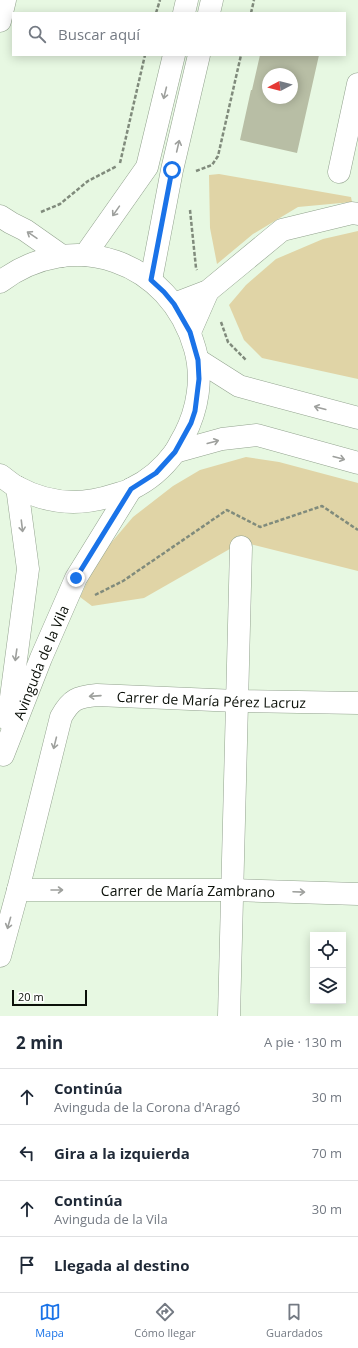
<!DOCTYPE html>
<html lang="es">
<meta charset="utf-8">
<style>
body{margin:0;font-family:"Open Sans",sans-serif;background:#f6f6f7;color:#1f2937}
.controls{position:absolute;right:12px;bottom:12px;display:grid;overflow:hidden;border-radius:0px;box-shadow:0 2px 10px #0003}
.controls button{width:36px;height:36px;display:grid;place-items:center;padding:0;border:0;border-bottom:1px solid #e0e1e3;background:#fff;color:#1f2937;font:20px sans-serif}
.compass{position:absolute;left:262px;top:68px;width:36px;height:36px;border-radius:50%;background:#fff;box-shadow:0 2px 10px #0003;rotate:263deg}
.scale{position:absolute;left:12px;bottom:10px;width:75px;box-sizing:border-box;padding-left:4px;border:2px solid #0c110a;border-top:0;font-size:11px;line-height:14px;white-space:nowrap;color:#0c110a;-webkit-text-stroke:3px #fff;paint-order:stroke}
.stop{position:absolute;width:12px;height:12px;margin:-9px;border:3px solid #1a73e8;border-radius:50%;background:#fff}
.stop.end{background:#1a73e8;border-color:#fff;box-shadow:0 1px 4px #0008}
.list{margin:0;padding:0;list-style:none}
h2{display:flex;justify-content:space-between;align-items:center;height:52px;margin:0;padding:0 16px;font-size:17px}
h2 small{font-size:13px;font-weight:400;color:#747a83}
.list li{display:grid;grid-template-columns:26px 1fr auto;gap:12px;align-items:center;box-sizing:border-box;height:56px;padding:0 16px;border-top:1px solid #e0e1e3}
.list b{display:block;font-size:15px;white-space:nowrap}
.list p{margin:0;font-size:13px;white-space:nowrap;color:#747a83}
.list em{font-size:13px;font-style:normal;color:#747a83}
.icon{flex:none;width:22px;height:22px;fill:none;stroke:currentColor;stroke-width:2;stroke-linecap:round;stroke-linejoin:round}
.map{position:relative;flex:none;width:358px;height:1016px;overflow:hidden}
.search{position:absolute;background:#fff;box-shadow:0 2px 10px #0003;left:12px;right:12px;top:12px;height:44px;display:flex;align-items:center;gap:10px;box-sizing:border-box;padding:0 14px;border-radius:0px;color:#747a83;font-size:15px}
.sheet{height:276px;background:#fff}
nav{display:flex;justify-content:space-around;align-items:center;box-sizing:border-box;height:56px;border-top:1px solid #e0e1e3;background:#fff;font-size:11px;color:#747a83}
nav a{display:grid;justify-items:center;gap:2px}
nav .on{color:#1a73e8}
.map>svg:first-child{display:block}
.green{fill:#e0d4a6}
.building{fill:#b8bea5;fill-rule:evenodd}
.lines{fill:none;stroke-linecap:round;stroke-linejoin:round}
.street-casing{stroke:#92a28e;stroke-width:23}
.secondary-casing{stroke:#92a28e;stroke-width:23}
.path{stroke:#808b7c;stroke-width:2.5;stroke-dasharray:4 2;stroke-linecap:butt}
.street{stroke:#fff;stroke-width:22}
.secondary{stroke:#fff;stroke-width:22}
.oneway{stroke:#9ea09d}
.route{stroke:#1a73e8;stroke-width:5}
.labels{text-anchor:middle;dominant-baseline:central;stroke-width:4;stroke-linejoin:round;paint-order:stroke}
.street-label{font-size:14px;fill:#0c110a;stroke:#fff}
</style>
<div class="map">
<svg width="358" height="1016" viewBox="0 0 358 1016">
<rect width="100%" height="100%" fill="#e7f8e2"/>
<g class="green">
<polygon points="219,174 351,197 352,202 298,207 253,234 217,264 210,228 209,175"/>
<polygon points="358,231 358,379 262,358 244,340 229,305 246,285 276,259 323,239"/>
<polygon points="246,457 279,462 358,483 358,571 242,542 144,598 92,606 80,597 99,557 133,517 173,486 200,470"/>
</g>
<path class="building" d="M260 55H319L297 153 240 140 251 90H252ZM268 74H292V98H268Z"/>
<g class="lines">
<defs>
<g id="street">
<polyline points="0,21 5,0"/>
<polyline points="339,172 358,84"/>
<polyline points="0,216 11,223 25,230 62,256"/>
<polyline points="174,304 208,291 282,230 352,213 358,214"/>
<polyline points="190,332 208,291"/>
<path id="s1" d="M18 890H232L358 894"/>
<path id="s2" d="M0 956 18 890 61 717C71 699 77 697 97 695L237 701 358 703"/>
<polyline points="229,1016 241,547"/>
</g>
<g id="secondary">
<polyline points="184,13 187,0"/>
<polyline points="209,13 212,0"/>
<polyline points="85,255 147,167 174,55"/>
<polyline points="151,280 172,170 199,55"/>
<path d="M0 282C73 227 170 260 195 349 203 378 198 409 184 436 181 441 178 447 175 452 164 467 148 481 131 489 126 492 120 493 114 495 81 506 48 504 17 487 11 484 6 479 0 475"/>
<polyline points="198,360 239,386 358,418"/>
<polyline points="175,452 222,439 257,435 358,463"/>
<polyline points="8,720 28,569 17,487"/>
<path id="s3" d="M3 755 41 658 76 578 131 489"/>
</g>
</defs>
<use href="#street" class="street-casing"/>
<use href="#secondary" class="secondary-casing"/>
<g class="path">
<polyline points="156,13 160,0"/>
<polyline points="251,13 254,0"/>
<polyline points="120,163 145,55"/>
<polyline points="196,171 212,165 218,156 241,55"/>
<polyline points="190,210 196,268 197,270"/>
<polyline points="41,212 60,204 88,181 117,166"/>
<polyline points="221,322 228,342 246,360"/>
<polyline points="95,595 123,581 227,510 260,527 322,506 358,530"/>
</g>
<use href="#street" class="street"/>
<use href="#secondary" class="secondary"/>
</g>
<defs><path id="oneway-shaft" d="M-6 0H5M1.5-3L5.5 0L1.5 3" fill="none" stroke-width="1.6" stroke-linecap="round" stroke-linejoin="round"/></defs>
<g class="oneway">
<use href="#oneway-shaft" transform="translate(165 93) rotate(104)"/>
<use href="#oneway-shaft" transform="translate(178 146) rotate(-77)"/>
<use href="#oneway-shaft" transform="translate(116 211) rotate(125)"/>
<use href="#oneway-shaft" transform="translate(32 235) rotate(-146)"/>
<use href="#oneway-shaft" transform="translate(320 408) rotate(-165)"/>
<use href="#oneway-shaft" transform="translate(213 442) rotate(-15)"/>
<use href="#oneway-shaft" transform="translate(339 458) rotate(15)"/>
<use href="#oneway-shaft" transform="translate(22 526) rotate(83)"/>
<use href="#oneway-shaft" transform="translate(16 655) rotate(98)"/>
<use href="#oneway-shaft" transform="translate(95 696) rotate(176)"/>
<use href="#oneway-shaft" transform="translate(55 743) rotate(104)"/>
<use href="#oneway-shaft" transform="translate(57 890)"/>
<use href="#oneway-shaft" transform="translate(299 892) rotate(2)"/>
<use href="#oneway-shaft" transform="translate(9 923) rotate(106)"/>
</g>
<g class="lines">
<polyline class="route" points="76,578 131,489 156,473 175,452 191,423 195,411 199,379 198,360 190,332 174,304 164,292 151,280 172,170"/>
</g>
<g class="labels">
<g class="street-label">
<text stroke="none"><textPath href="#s3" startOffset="100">Avinguda de la Vila</textPath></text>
<text stroke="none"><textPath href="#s2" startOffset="406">Carrer de María Pérez Lacruz</textPath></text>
<text stroke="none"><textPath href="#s1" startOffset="170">Carrer de María Zambrano</textPath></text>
</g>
</g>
</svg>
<div class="controls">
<button><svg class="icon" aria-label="locate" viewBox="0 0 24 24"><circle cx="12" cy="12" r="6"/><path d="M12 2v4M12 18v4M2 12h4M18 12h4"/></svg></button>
<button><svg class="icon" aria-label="layers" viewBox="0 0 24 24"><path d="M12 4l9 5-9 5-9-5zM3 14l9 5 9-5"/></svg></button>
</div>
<svg class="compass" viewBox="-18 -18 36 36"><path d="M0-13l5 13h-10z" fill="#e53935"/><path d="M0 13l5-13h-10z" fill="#747a83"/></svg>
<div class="scale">20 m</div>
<div class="stop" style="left:172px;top:170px"></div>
<div class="stop end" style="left:76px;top:578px"></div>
<div class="search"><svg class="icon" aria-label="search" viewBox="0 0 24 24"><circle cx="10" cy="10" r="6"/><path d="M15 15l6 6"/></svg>Buscar aquí</div>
</div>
<section class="sheet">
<h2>2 min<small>A pie · 130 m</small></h2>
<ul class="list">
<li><svg class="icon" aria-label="ahead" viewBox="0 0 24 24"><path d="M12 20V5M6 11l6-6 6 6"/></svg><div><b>Continúa</b><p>Avinguda de la Corona d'Aragó</p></div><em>30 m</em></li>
<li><svg class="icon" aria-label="left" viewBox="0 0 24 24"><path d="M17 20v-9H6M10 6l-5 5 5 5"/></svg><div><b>Gira a la izquierda</b></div><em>70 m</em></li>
<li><svg class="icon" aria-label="ahead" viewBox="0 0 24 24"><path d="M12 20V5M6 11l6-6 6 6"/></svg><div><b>Continúa</b><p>Avinguda de la Vila</p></div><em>30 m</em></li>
<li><svg class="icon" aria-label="arrive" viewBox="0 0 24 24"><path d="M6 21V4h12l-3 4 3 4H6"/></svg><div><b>Llegada al destino</b></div></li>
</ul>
</section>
<nav>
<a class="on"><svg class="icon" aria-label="map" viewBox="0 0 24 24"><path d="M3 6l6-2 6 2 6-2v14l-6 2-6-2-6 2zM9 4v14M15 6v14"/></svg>Mapa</a>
<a><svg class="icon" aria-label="directions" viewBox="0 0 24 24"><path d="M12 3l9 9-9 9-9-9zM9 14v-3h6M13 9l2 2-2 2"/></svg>Cómo llegar</a>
<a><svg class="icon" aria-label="saved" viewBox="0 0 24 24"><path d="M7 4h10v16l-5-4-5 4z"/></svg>Guardados</a>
</nav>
